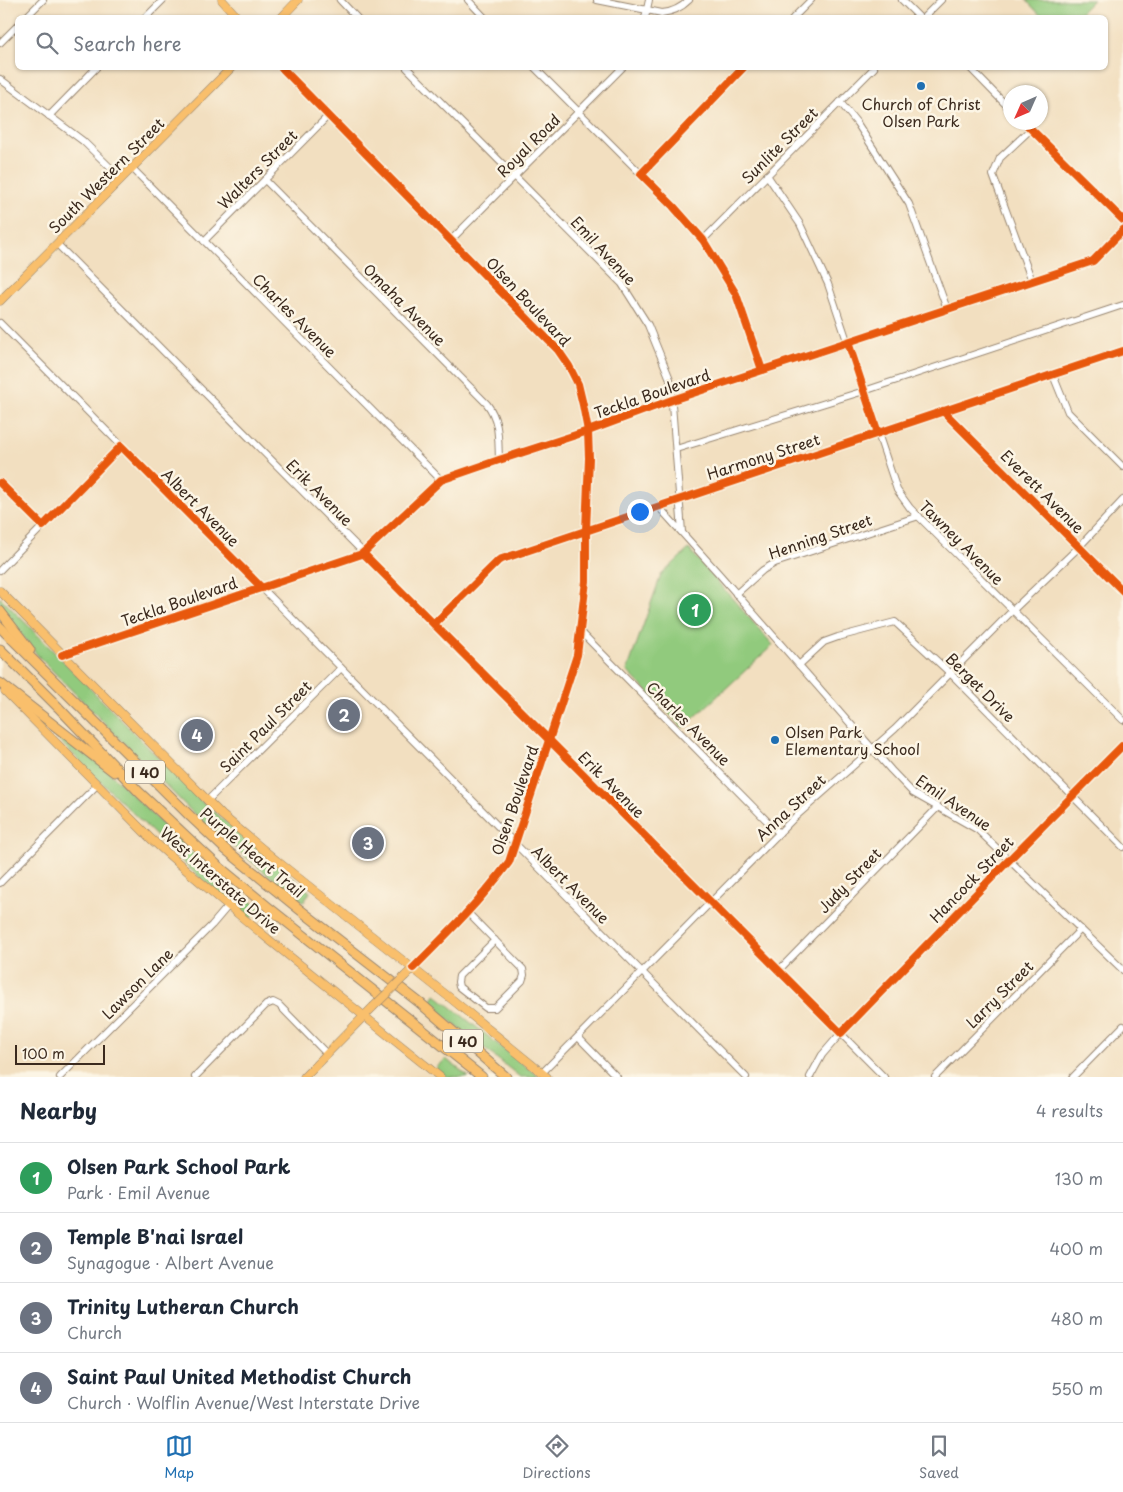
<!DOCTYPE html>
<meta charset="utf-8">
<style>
body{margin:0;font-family:"Playpen Sans",sans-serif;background:#f6f6f7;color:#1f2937}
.compass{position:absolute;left:1003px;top:85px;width:45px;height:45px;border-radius:50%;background:#fff;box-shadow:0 1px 4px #0004;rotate:225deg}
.scale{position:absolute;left:15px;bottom:12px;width:90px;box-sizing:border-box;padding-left:5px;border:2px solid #3b2a1e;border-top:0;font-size:14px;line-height:18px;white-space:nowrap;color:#3b2a1e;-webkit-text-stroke:4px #fcf5e5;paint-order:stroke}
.you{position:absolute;left:639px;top:511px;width:18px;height:18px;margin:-12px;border:4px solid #fff;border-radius:50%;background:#1a73e8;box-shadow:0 0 0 8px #1a73e833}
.badge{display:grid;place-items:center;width:32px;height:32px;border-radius:50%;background:#1f6fb2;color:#fff;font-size:16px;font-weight:700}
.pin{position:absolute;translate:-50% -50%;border:2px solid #fff;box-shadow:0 1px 5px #0006}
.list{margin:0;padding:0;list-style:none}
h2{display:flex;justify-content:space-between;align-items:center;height:65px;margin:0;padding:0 20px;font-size:21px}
h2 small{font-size:16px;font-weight:400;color:#747a83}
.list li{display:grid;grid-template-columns:32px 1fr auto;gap:15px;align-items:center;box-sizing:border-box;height:70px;padding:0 20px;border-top:1px solid #e0e1e3}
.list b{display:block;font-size:19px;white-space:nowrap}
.list p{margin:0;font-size:16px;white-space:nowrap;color:#747a83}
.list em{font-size:16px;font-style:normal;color:#747a83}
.icon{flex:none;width:28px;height:28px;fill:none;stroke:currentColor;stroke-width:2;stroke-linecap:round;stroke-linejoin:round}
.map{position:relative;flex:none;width:1123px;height:1077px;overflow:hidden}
.search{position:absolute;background:#fff;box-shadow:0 1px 4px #0004;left:15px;right:15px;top:15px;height:55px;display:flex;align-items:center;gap:12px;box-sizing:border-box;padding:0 18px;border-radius:8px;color:#747a83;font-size:19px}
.sheet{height:345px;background:#fff}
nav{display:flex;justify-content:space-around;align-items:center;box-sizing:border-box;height:70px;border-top:1px solid #e0e1e3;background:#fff;font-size:14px;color:#747a83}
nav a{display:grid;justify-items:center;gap:2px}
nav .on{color:#1f6fb2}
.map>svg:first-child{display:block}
.green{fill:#91ca7d;stroke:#667a4e}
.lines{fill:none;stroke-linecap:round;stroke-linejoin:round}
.minor-casing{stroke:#96846f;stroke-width:8}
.major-casing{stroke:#96846f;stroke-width:9}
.highway-casing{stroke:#96846f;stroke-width:11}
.minor{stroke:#fff;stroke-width:6}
.major{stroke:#f9bf6c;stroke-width:8}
.highway{stroke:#f9bf6c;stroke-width:9}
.major-bridge-casing{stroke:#96846f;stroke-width:9;stroke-linecap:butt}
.major-bridge{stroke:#f9bf6c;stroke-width:8}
.cycleway-casing{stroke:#fcf5e5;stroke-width:11}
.cycleway{stroke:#e8590c;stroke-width:8}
.poi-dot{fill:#1f6fb2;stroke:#fcf5e5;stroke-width:2}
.labels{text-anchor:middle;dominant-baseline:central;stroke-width:5;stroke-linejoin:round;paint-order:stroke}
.shield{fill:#fcf5e5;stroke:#75675a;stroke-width:1}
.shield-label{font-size:14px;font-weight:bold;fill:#3b2a1e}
.poi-label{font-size:15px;fill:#3b2a1e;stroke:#fcf5e5}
.street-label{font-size:15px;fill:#3b2a1e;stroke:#fcf5e5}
</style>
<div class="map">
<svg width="1123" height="1077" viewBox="0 0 1123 1077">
<rect width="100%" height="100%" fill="#fcf5e5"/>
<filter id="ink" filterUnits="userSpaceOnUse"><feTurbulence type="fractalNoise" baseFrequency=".02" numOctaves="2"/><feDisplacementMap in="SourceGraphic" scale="10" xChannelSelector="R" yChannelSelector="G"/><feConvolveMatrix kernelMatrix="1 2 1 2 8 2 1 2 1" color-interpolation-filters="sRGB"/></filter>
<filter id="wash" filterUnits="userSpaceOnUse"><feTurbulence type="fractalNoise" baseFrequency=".0096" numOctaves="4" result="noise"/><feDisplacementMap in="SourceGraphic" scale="20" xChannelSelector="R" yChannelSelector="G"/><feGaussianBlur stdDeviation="1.12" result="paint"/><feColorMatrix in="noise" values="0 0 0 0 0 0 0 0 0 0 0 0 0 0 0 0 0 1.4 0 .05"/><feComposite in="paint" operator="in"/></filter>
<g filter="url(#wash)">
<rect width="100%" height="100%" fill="#f2dfc0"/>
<g class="green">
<polygon points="1026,0 1093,0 1076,17 1043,18"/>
<polygon points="689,549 773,645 683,728 627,671 661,575"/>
<polygon points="0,597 201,801 310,892 304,902 263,871 197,817 39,657 0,608"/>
<polygon points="41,718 109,772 193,854 260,909 250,919 191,870 38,720"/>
<polygon points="435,994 539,1077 520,1077 430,1005"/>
<polygon points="446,1059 469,1077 447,1077 436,1068"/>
</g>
</g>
<g filter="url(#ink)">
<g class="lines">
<defs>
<g id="minor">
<polyline points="340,0 357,18"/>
<polyline points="468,0 485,18"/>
<path d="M597 0 662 13C673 12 681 8 689 0"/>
<polyline points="902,0 920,18"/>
<polyline points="25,18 43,0"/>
<polyline points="145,18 163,0"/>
<polyline points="645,18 649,0"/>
<polyline points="793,18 811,0"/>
<polyline points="923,18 941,0"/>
<polyline points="0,43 18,25"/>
<polyline points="407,68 622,284 648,325 670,379 682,532"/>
<polyline points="535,68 673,206 702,239 736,294 762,370"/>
<polyline points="970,68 1010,109"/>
<polyline points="0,79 83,141 121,178"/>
<polyline points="840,102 857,123 909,204 947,309"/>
<polyline points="49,116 96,68"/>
<polyline points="1024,122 1123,220"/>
<polyline points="1031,129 1000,158 993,175 1032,281"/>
<polyline points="132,168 441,480"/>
<polyline points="641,174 743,68"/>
<polyline points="767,175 800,224 828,284 897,490 910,508 1123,720"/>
<path d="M265 180 487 404C500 421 498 439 499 460"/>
<polyline points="451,240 622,68"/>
<polyline points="703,240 874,68"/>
<polyline points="204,241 329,115"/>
<polyline points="57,244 884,1077"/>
<polyline points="0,323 746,1077"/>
<polyline points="1053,375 1068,412 1123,467"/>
<polyline points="943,411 1123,591"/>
<polyline points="676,449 864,391 1123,305"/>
<polyline points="0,483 43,526"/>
<polyline points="658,506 720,575 891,770 913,793 978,830 1123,970"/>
<polyline points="0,570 121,446"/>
<polyline points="736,594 763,570 775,563 919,516"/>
<polyline points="434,624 499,560 1123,351"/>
<polyline points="580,631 779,833"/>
<polyline points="799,665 824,642 838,637 895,622 950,673 1123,847"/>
<polyline points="207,801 341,668"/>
<polyline points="0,883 97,785"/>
<polyline points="468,913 523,969 524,975 522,981 495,1008 486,1008 459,987 458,982 459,976 495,940"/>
<polyline points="778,971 938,807"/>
<polyline points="578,1037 617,1077"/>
<polyline points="542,1073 794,818 895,729 1013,610 1079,547 1123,500"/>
<polyline points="60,1077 212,925 229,905"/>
<polyline points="195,1077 266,1005 273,1002 279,1005 327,1054"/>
<polyline points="810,1077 822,1055 841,1033 1009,860 1123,745"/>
<polyline points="935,1077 1081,929"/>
<polyline points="1073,1077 1123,1026"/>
</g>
<g id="major">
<polyline points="222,0 238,18"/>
<polyline points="281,18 298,0"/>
<path d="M282 68 558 350 569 366 578 384 583 405 588 431 589 458 586 530V581L577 655 509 862C478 904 442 940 405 976"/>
<polyline points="0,301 231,68"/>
<polyline points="0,591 222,815 277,861 454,1001 547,1077"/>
<polyline points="62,655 362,554 441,480 499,460 588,431 672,400 1093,261 1123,230"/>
<polyline points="5,691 151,839 192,875 268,939 440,1077"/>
<polyline points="304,1077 373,1007"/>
</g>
<g id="highway">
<polyline points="0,611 30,650"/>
<polyline points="0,627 191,817 225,849 299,909 420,1003 506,1077"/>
<polyline points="0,649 58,707 139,792 218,866 268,907 482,1077"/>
<polyline points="0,683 114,772"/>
</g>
</defs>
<use href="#minor" class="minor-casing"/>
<use href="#major" class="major-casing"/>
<use href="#highway" class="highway-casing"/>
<use href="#minor" class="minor"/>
<use href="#major" class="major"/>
<use href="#highway" class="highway"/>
<defs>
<polyline id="major-bridge" points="373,1007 405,976"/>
</defs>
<use href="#major-bridge" class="major-bridge-casing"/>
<use href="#major-bridge" class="major-bridge"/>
<defs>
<g id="cycleway">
<path d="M282 68 558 350 569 366 578 384 583 405 588 431 589 458 586 530V581L577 655 509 862C480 901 447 934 413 968"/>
<polyline points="743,68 641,174 673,206 703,240 736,294 762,370"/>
<polyline points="1024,122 1123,220"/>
<polyline points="848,342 878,433"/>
<polyline points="943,411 1123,591"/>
<polyline points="0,483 43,526 121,446 262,588"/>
<polyline points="363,553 841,1033 1009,860 1123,745"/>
<polyline points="434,624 499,560 1123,351"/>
<polyline points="62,655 362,554 441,480 499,460 588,431 672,400 1093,261 1123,230"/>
</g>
</defs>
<use href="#cycleway" class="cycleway-casing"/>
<use href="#cycleway" class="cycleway"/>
</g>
</g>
<g class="poi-dot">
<circle cx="921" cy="86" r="5"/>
<circle cx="775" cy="740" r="5"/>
</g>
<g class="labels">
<g class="shield">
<rect x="125" y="760.5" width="40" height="23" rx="4"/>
<rect x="443" y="1029.5" width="40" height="23" rx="4"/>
</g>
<g class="shield-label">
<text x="145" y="772">I 40</text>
<text x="463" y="1041">I 40</text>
</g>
<g class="poi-label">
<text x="921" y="103">Church of Christ<tspan x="921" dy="17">Olsen Park</tspan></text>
<text x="785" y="731" text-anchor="start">Olsen Park<tspan x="785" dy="17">Elementary School</tspan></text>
</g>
<g class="street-label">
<text transform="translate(528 145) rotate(-45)">Royal Road</text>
<text transform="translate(779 145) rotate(-45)">Sunlite Street</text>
<text transform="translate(257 169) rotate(-45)">Walters Street</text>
<text transform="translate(106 175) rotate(-45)">South Western Street</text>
<text transform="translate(604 250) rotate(47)">Emil Avenue</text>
<text transform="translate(529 301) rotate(47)">Olsen Boulevard</text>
<text transform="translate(405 304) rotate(45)">Omaha Avenue</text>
<text transform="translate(295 315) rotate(45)">Charles Avenue</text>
<text transform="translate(652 393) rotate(-19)">Teckla Boulevard</text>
<text transform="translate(763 456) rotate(-18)">Harmony Street</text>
<text transform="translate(1043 491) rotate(45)">Everett Avenue</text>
<text transform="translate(320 492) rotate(45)">Erik Avenue</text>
<text transform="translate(201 507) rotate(45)">Albert Avenue</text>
<text transform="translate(820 536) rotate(-19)">Henning Street</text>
<text transform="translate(962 542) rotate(45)">Tawney Avenue</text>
<text transform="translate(179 601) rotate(-19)">Teckla Boulevard</text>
<text transform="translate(981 687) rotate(45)">Berget Drive</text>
<text transform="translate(689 723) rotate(45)">Charles Avenue</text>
<text transform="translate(265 726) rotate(-45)">Saint Paul Street</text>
<text transform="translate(612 784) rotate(45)">Erik Avenue</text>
<text transform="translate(514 800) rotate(-71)">Olsen Boulevard</text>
<text transform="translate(954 802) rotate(34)">Emil Avenue</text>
<text transform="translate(790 807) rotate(-43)">Anna Street</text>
<text transform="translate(253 852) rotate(40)">Purple Heart Trail</text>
<text transform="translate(971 879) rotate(-46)">Hancock Street</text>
<text transform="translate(221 880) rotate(41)">West Interstate Drive</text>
<text transform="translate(849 880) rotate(-46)">Judy Street</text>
<text transform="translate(571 884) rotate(45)">Albert Avenue</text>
<text transform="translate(137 983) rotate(-45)">Lawson Lane</text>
<text transform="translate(999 994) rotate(-45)">Larry Street</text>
</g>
</g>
</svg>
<svg class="compass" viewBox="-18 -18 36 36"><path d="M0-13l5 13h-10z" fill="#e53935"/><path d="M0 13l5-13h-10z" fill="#747a83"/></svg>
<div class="scale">100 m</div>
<div class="you"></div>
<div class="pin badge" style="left:695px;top:610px;background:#2e9e5b">1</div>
<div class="pin badge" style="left:344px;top:715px;background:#6b7280">2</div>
<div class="pin badge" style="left:368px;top:843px;background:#6b7280">3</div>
<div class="pin badge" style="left:197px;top:735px;background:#6b7280">4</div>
<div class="search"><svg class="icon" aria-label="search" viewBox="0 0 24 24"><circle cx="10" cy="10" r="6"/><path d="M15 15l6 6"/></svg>Search here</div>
</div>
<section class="sheet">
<h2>Nearby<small>4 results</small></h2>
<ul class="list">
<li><span class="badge" style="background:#2e9e5b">1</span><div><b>Olsen Park School Park</b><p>Park · Emil Avenue</p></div><em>130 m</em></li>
<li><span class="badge" style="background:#6b7280">2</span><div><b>Temple B'nai Israel</b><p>Synagogue · Albert Avenue</p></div><em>400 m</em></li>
<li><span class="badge" style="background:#6b7280">3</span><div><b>Trinity Lutheran Church</b><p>Church</p></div><em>480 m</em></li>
<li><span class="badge" style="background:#6b7280">4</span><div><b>Saint Paul United Methodist Church</b><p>Church · Wolflin Avenue/West Interstate Drive</p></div><em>550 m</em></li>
</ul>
</section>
<nav>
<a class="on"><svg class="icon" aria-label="map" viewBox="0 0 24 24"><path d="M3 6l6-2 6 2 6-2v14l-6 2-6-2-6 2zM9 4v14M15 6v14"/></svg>Map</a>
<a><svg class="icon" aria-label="directions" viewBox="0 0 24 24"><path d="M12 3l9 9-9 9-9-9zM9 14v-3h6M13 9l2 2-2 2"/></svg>Directions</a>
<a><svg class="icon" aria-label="saved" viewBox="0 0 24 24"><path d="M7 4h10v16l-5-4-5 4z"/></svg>Saved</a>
</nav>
